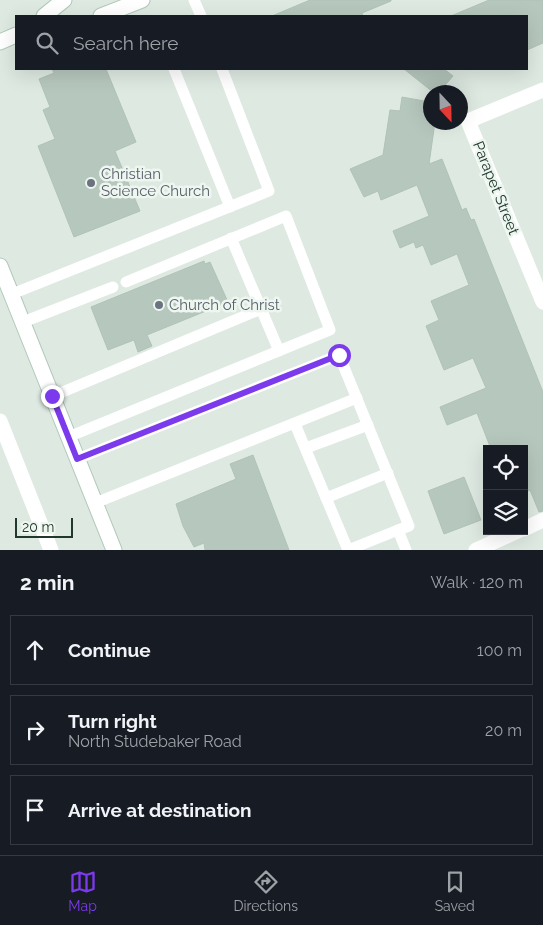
<!DOCTYPE html>
<meta charset="utf-8">
<style>
body{margin:0;font-family:Raleway,sans-serif;background:#242831;color:#f1f3f6}
.controls{position:absolute;right:15px;bottom:15px;display:grid;overflow:hidden;border-radius:0px;box-shadow:0 5px 20px #0002}
.controls button{width:45px;height:45px;display:grid;place-items:center;padding:0;border:0;border-bottom:1px solid #363941;background:#171b24;color:#f1f3f6;font:25px sans-serif}
.compass{position:absolute;left:423px;top:85px;width:45px;height:45px;border-radius:50%;background:#171b24;box-shadow:0 5px 20px #0002;rotate:158deg}
.scale{position:absolute;left:15px;bottom:12px;width:58px;box-sizing:border-box;padding-left:5px;border:2px solid #20382d;border-top:0;font-size:14px;line-height:18px;white-space:nowrap;color:#20382d;-webkit-text-stroke:4px #eef6f0;paint-order:stroke}
.stop{position:absolute;width:15px;height:15px;margin:-11px;border:4px solid #7c3aed;border-radius:50%;background:#fff}
.stop.end{background:#7c3aed;border-color:#fff;box-shadow:0 1px 5px #0008}
.list{margin:0;padding:0;list-style:none}
h2{display:flex;justify-content:space-between;align-items:center;height:65px;margin:0;padding:0 20px;font-size:21px}
h2 small{font-size:16px;font-weight:400;color:#9ea1a6}
.list li{display:grid;grid-template-columns:32px 1fr auto;gap:15px;align-items:center;box-sizing:border-box;height:70px;margin:0 10px 10px;padding:0 10px;border:1px solid #363941;border-radius:0px}
.list b{display:block;font-size:19px;white-space:nowrap}
.list p{margin:0;font-size:16px;white-space:nowrap;color:#9ea1a6}
.list em{font-size:16px;font-style:normal;color:#9ea1a6}
.icon{flex:none;width:28px;height:28px;fill:none;stroke:currentColor;stroke-width:2;stroke-linecap:round;stroke-linejoin:round}
.map{position:relative;flex:none;width:543px;height:550px;overflow:hidden}
.search{position:absolute;background:#171b24;box-shadow:0 5px 20px #0002;left:15px;right:15px;top:15px;height:55px;display:flex;align-items:center;gap:12px;box-sizing:border-box;padding:0 18px;border-radius:0px;color:#9ea1a6;font-size:19px}
.sheet{height:305px;background:#171b24}
nav{display:flex;justify-content:space-around;align-items:center;box-sizing:border-box;height:70px;border-top:1px solid #363941;background:#171b24;font-size:14px;color:#9ea1a6}
nav a{display:grid;justify-items:center;gap:2px}
nav .on{color:#7c3aed}
.map>svg:first-child{display:block}
.building{fill:#b6c7bd;stroke:#b0c3b8}
.lines{fill:none;stroke-linecap:round;stroke-linejoin:round}
.secondary-casing{stroke:#b1c9bc;stroke-width:17}
.service{stroke:#fff;stroke-width:11}
.minor{stroke:#fff;stroke-width:15}
.secondary{stroke:#fff;stroke-width:15}
.route{stroke:#7c3aed;stroke-width:6}
.worship-dot{fill:#6b7280;stroke:#eef6f0;stroke-width:2}
.labels{text-anchor:middle;dominant-baseline:central;stroke-width:5;stroke-linejoin:round;paint-order:stroke}
.worship-label{font-size:15px;fill:#5b616d;stroke:#eef6f0;text-anchor:start}
.street-label{font-size:15px;fill:#20382d;stroke:#eef6f0}
</style>
<div class="map">
<svg width="543" height="550" viewBox="0 0 543 550">
<rect width="100%" height="100%" fill="#dee9e2"/>
<g class="building">
<polygon points="310,0 391,0 391,1 362,13 363,16 272,16"/>
<polygon points="489,0 543,0 543,43 527,50 527,16 451,16"/>
<polygon points="52,69 106,69 136,142 115,151 140,211 74,237 38,146 55,139 43,110 50,107 39,79 54,73"/>
<polygon points="404,69 444,69 453,76 439,92 433,92"/>
<polygon points="402,97 430,102 430,122 435,122 429,164 442,159 462,210 466,208 471,220 474,219 543,392 543,511 539,512 530,490 524,493 524,449 491,449 477,413 447,425 440,407 486,388 473,358 444,370 426,326 439,320 431,301 469,285 457,254 431,265 423,245 416,248 414,242 400,248 393,231 429,216 417,185 381,200 378,191 364,197 350,169 383,155 390,110 400,111"/>
<polygon points="204,261 205,264 210,262 228,302 147,335 152,346 138,352 134,340 108,350 91,307"/>
<polygon points="253,455 289,550 205,550 204,543 194,547 183,526 176,504 236,479 230,464"/>
<polygon points="464,477 481,520 444,534 428,491"/>
</g>
<g class="lines">
<defs>
<g id="secondary">
<polyline points="44,16 64,0"/>
<polyline points="101,16 142,0"/>
<polyline points="0,42 16,35"/>
<polyline points="0,266 114,550"/>
</g>
</defs>
<use href="#secondary" class="secondary-casing"/>
<g class="service">
<polyline points="194,0 201,16"/>
<polyline points="174,69 230,207"/>
<polyline points="231,238 279,351"/>
<polyline points="12,294 269,191 222,69"/>
<polyline points="23,322 113,287"/>
<polyline points="53,396 261,309"/>
<polyline points="295,424 348,550"/>
<polyline points="68,437 330,330 286,216 126,282"/>
<polyline points="306,448 368,425"/>
<polyline points="77,459 339,355 409,526 398,530 406,550"/>
<polyline points="326,498 388,473"/>
<polyline points="95,503 357,398"/>
<polyline points="348,550 398,530"/>
</g>
<g class="minor">
<polyline points="543,90 468,121 543,302"/>
<polyline points="0,421 51,550"/>
<polyline points="524,529 543,520"/>
<polyline points="476,550 518,531"/>
</g>
<use href="#secondary" class="secondary"/>
</g>
<g class="lines">
<polyline class="route" points="52,396 77,459 339,355"/>
</g>
<g class="worship-dot">
<circle cx="91" cy="183" r="5"/>
<circle cx="159" cy="305" r="5"/>
</g>
<g class="labels">
<g class="worship-label">
<text x="101" y="174">Christian<tspan x="101" dy="17">Science Church</tspan></text>
<text x="169" y="305">Church of Christ</text>
</g>
<g class="street-label">
<text transform="translate(496 188) rotate(68)">Parapet Street</text>
</g>
</g>
</svg>
<div class="controls">
<button><svg class="icon" aria-label="locate" viewBox="0 0 24 24"><circle cx="12" cy="12" r="6"/><path d="M12 2v4M12 18v4M2 12h4M18 12h4"/></svg></button>
<button><svg class="icon" aria-label="layers" viewBox="0 0 24 24"><path d="M12 4l9 5-9 5-9-5zM3 14l9 5 9-5"/></svg></button>
</div>
<svg class="compass" viewBox="-18 -18 36 36"><path d="M0-13l5 13h-10z" fill="#e53935"/><path d="M0 13l5-13h-10z" fill="#9ea1a6"/></svg>
<div class="scale">20 m</div>
<div class="stop" style="left:339px;top:355px"></div>
<div class="stop end" style="left:52px;top:396px"></div>
<div class="search"><svg class="icon" aria-label="search" viewBox="0 0 24 24"><circle cx="10" cy="10" r="6"/><path d="M15 15l6 6"/></svg>Search here</div>
</div>
<section class="sheet">
<h2>2 min<small>Walk · 120 m</small></h2>
<ul class="list">
<li><svg class="icon" aria-label="ahead" viewBox="0 0 24 24"><path d="M12 20V5M6 11l6-6 6 6"/></svg><div><b>Continue</b></div><em>100 m</em></li>
<li><svg class="icon" aria-label="right" viewBox="0 0 24 24"><path d="M7 20v-9h11M14 6l5 5-5 5"/></svg><div><b>Turn right</b><p>North Studebaker Road</p></div><em>20 m</em></li>
<li><svg class="icon" aria-label="arrive" viewBox="0 0 24 24"><path d="M6 21V4h12l-3 4 3 4H6"/></svg><div><b>Arrive at destination</b></div></li>
</ul>
</section>
<nav>
<a class="on"><svg class="icon" aria-label="map" viewBox="0 0 24 24"><path d="M3 6l6-2 6 2 6-2v14l-6 2-6-2-6 2zM9 4v14M15 6v14"/></svg>Map</a>
<a><svg class="icon" aria-label="directions" viewBox="0 0 24 24"><path d="M12 3l9 9-9 9-9-9zM9 14v-3h6M13 9l2 2-2 2"/></svg>Directions</a>
<a><svg class="icon" aria-label="saved" viewBox="0 0 24 24"><path d="M7 4h10v16l-5-4-5 4z"/></svg>Saved</a>
</nav>
